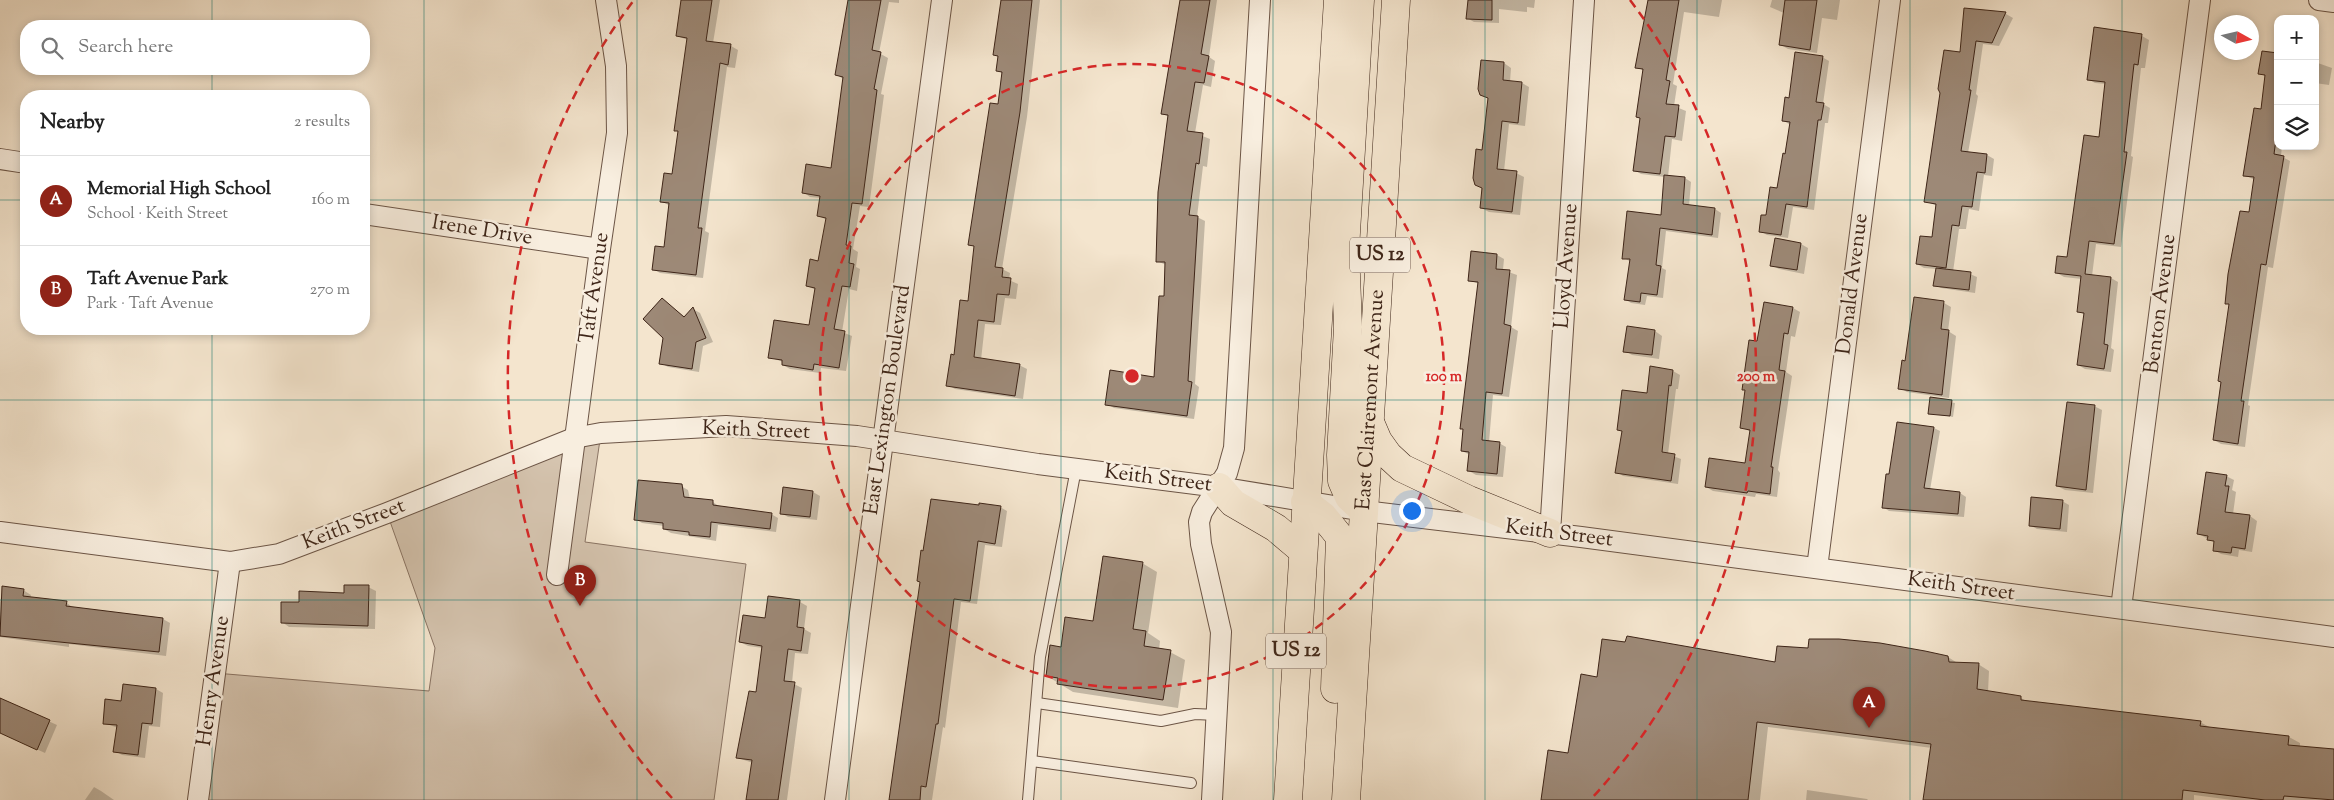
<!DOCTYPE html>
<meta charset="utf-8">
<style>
body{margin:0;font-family:"Sorts Mill Goudy",serif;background:#f2f2f2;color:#222}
.controls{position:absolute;right:15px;top:15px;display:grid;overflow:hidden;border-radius:10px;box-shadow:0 2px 8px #0003}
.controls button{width:45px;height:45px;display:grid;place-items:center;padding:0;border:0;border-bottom:1px solid #e0e0e0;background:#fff;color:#222;font:25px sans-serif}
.compass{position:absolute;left:2214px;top:15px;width:45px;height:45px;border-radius:50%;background:#fff;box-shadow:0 2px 8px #0003;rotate:98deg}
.you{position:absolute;left:1411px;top:510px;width:18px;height:18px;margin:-12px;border:4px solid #fff;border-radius:50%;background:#1a73e8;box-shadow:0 0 0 8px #1a73e833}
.badge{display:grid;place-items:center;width:32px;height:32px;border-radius:50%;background:#8f2418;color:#fff;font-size:16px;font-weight:700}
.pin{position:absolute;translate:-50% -41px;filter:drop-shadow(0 1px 2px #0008)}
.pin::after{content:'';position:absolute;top:26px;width:18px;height:15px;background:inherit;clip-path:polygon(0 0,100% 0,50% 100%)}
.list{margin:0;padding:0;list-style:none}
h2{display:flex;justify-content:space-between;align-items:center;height:65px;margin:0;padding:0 20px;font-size:21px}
h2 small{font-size:16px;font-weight:400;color:#767676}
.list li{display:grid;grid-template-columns:32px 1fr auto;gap:15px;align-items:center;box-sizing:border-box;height:90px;padding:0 20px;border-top:1px solid #e0e0e0}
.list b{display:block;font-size:19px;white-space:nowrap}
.list p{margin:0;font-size:16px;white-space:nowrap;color:#767676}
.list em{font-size:16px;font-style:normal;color:#767676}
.icon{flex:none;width:28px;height:28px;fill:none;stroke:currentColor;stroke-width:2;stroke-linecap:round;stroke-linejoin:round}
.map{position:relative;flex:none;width:2334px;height:800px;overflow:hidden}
.search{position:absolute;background:#fff;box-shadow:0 2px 8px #0003;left:20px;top:20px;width:350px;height:55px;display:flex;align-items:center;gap:12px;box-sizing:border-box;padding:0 18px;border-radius:20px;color:#767676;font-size:19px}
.panel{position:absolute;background:#fff;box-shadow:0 2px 8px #0003;left:20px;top:90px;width:350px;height:245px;border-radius:20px}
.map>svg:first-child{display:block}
.green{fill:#d5c4af;stroke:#8a7464}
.shadow{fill:#0003}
.building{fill:#9d8977;stroke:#3e2518}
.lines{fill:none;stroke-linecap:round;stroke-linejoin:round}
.lane-casing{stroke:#6c5546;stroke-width:12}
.street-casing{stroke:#6c5546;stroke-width:22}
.primary-casing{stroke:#3e2518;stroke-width:29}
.lane{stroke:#f8eedf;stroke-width:10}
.street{stroke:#f8eedf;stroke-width:20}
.primary{stroke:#f4e5ce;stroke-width:28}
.grid{fill:none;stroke:#0f766e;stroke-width:1;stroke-opacity:0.55}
.ring{fill:none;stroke:#d62828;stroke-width:2.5;stroke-dasharray:9 6}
.labels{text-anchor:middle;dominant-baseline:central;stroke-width:5;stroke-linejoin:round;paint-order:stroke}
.shield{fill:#f8eedf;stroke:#766154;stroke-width:1}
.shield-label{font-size:20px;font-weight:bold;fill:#3e2518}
.street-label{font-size:21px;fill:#3e2518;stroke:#f8eedf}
.centre{fill:#d62828;stroke:#f8eedf;stroke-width:2.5}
.ring-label{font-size:15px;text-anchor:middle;font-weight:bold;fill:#d62828;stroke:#f8eedf;stroke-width:5;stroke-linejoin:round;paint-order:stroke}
</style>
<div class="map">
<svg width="2334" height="800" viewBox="0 0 2334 800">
<rect width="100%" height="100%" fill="#f4e5ce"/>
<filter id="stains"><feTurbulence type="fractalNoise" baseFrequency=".004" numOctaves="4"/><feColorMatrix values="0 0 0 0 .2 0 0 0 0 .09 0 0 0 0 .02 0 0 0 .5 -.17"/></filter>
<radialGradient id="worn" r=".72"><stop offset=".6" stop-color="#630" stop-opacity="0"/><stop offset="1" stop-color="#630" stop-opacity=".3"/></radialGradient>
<polygon class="green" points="601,433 585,542 746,564 714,800 198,800 215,673 429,691 435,648 387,513"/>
<g class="shadow">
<polygon points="683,0 720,0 713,43 731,46 738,50 735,68 727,67 705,231 709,233 703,278 660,273 653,269 665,249 670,206 661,201 673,175 679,132 675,130 688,40 677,36"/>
<polygon points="852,0 899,0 899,3 889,2 879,53 888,58 881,94 884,95 869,207 860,206 853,249 858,252 856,267 860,269 857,291 849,289 842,332 852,336 846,371 821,368 820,373 790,369 783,365 783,362 769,357 810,327 816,290 807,286 819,262 827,220 819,216 821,198 810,197 803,192 832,169 843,79 836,74"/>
<polygon points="1002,0 1040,0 1027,117 1002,269 1010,273 1009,280 1018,284 1016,299 1005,298 1001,325 985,324 981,360 1019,365 1027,369 1023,399 955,389 948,385 969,302 975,247 969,244 1000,105 1003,74 998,70 999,57 995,55"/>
<polygon points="1181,0 1217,0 1209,57 1215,61 1211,87 1203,85 1195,133 1210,139 1207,167 1203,166 1197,217 1205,221 1195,384 1199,387 1194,419 1114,408 1107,404 1155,378 1165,297 1166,265 1157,261 1169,117 1163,114"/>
<polygon points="1469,0 1535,0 1534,8 1527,7 1527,12 1499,9 1499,23 1474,22 1467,18"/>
<polygon points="1648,0 1722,0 1719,17 1684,12 1673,84 1677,86 1674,106 1686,111 1682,141 1672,139 1668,177 1685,178 1691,182 1689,206 1715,209 1721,213 1718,238 1666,231 1662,268 1666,270 1663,298 1647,296 1645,305 1631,303 1625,299 1631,262 1624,258 1662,217 1665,177 1641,174 1634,170 1641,119 1637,116 1644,71 1637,67"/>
<polygon points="1772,0 1840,0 1837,20 1822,18 1817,53 1788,49 1781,45 1784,13 1770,7"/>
<polygon points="1965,10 2006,14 2013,18 1999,46 1983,44 1976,94 1978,96 1968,153 1987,155 1994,159 1992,176 1984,175 1979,211 1969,209 1966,229 1959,229 1953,272 1970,274 1977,277 1975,293 1941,288 1935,285 1937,269 1924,268 1917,264 1933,239 1937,206 1926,201 1961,54"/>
<polygon points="2095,29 2142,36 2149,40 2145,68 2141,68 2131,156 2133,157 2121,247 2096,244 2092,276 2111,278 2118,282 2111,348 2114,350 2111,372 2085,369 2078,365 2085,315 2078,311 2082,279 2064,277 2057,273 2068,259 2100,139 2106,84 2095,83 2088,79"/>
<polygon points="2278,54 2278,146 2282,146 2281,156 2290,161 2273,268 2268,267 2248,405 2250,406 2245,447 2221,444 2214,440 2230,305 2226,303 2250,214 2255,180 2244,175 2262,111 2266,77 2260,73"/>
<polygon points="1822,57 1829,61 1823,104 1830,108 1828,123 1825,123 1814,210 1793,207 1788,238 1767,235 1760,231 1778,190 1790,125 1783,120 1790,99"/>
<polygon points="1482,61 1504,63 1511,68 1510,82 1522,83 1529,87 1525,126 1509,124 1504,171 1516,173 1524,177 1520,215 1489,212 1481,208 1483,151 1489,99 1481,95"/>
<polygon points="2315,62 2332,68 2329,85 2315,83"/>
<polygon points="1776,240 1801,244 1808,248 1804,274 1779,269 1771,265"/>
<polygon points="1497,255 1504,259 1503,270 1517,275 1511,327 1518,331 1509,397 1493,395 1489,442 1499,443 1506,447 1503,477 1476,475 1469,471 1470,455 1462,451 1479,284 1469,280"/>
<polygon points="662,299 685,317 693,309 700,313 713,342 703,346 699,372 668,367 661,363 665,337"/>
<polygon points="1915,299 1944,303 1951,307 1948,331 1956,336 1949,398 1907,392 1900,388 1906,362"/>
<polygon points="1793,308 1800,312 1795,337 1791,336 1786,372 1792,376 1778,470 1780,473 1777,497 1756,494 1755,497 1713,491 1706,487 1746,465 1751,432 1741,427 1746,391 1743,389 1758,343"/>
<polygon points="1655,331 1662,336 1659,359 1632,355 1625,351"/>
<polygon points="1651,368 1673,371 1680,375 1678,389 1676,389 1668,454 1681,459 1678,484 1623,476 1617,472 1623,432 1619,429 1648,394"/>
<polygon points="1931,399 1955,403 1953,417 1929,413"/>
<polygon points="2094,406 2102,410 2093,493 2065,490 2057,486"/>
<polygon points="1934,428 1940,431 1930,490 1960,493 1966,497 1964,517 1889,511 1883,507 1890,476"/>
<polygon points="2226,476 2234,480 2232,490 2236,492 2233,514 2250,516 2257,521 2252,552 2239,550 2238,557 2221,554 2214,550 2215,543 2199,534"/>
<polygon points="681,486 688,490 690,499 713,502 720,507 771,514 778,518 776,532 718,525 716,541 671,533 664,529 664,526 642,523 635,519"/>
<polygon points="813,492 820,496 817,520 788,517 781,513"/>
<polygon points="2062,501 2069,505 2067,532 2037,529 2030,525"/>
<polygon points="980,507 1000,507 1007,511 1002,547 985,545 977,604 961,602 945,728 943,727 932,800 889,800"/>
<polygon points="1142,563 1157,572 1148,633 1160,641 1159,650 1170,652 1185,660 1178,708 1073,692 1047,676 1062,648 1094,622"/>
<polygon points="368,587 376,591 375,629 289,627 282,622 345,594"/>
<polygon points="3,588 23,590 31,595 30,598 66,602 73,608 163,619 170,623 166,656 69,644 69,647 0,637 0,602"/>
<polygon points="769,597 800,602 807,606 804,629 811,633 808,654 795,653 792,683 802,688 787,800 748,800 753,763 738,758 757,693 763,648 748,646 740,642 766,620"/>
<polygon points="1948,657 1959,664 1978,664 1989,671 1988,692 2021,698 2028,702 2200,722 2211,728 2289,737 2300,743 2300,747 2334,751 2334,800 2232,800 2194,795 2194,800 1924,800 1932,748 1768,727 1760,800 1542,800 1569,755 1598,678 1776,664"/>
<polygon points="124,685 156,689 163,693 160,727 149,726 145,758 122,755 115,751 118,728 104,723 122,702"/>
<polygon points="0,699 57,725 45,753 10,737 0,728"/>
<polygon points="94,787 101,791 114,800 85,800"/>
<polygon points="1807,790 1867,799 1868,800 1806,800"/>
</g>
<g class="building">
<polygon points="681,0 712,0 706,41 731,44 728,65 720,63 698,228 702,228 696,275 652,270 655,246 664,247 669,203 660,202 664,173 672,174 678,131 674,131 687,38 676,36"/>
<polygon points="848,0 881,0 872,50 881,52 874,89 877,90 862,204 852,203 846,245 851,246 849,263 854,264 850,287 842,286 834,329 845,331 839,368 814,364 813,370 782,365 782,360 768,358 774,320 809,325 815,288 806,286 810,259 818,261 826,218 817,216 820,196 802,193 806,164 831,168 843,77 835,75"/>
<polygon points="1001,0 1032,0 1020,112 995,267 1003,268 1002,277 1011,278 1009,295 997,294 994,322 978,320 974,357 1020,364 1015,396 946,386 951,354 954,355 960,300 968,301 974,246 968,245 990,103 998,104 1002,72 996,71 998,56 993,55"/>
<polygon points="1180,0 1210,0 1201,54 1209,56 1204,83 1195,82 1187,131 1203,133 1199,164 1196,163 1189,215 1198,216 1188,381 1192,382 1187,416 1105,405 1110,370 1154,377 1159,296 1164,296 1165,262 1156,262 1158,192 1168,115 1161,114"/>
<polygon points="1468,0 1492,0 1492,20 1466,19"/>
<polygon points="1648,0 1679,0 1666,80 1670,81 1666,104 1679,105 1675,137 1665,136 1660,174 1633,171 1640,118 1636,117 1643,69 1635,68"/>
<polygon points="1785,0 1817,0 1810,50 1779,45"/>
<polygon points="1964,8 2006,12 1992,43 1976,41 1969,90 1971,90 1961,151 1987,154 1985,173 1977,172 1972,207 1962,206 1959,226 1952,225 1946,268 1916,264 1920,236 1932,237 1936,204 1924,202 1940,93 1938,89 1944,50 1960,52"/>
<polygon points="2094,27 2142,34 2138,65 2134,64 2124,152 2127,152 2114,244 2089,241 2085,274 2111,277 2104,344 2108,345 2104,369 2077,365 2084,313 2077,312 2081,276 2055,273 2057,256 2067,257 2084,135 2099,137 2105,82 2087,80"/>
<polygon points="2262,51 2278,53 2278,125 2274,154 2284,156 2266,265 2261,264 2241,401 2244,401 2238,444 2213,440 2221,382 2218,381 2229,304 2225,304 2228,274 2240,211 2249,212 2254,177 2243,176 2254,108 2261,109 2265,75 2258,74"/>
<polygon points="1795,52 1823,56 1816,102 1824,103 1821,120 1818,120 1807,207 1786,204 1781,235 1759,232 1761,215 1766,215 1770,187 1777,188 1783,153 1785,154 1790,122 1782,121 1785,97 1789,98"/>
<polygon points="1481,60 1504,62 1503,80 1522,82 1518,123 1502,121 1497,169 1517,171 1512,212 1480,208 1482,188 1475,185 1473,178 1476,149 1482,150 1488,98 1480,95 1478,89"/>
<polygon points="1664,175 1685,177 1683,204 1715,208 1712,235 1660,228 1656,265 1661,266 1657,295 1641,293 1640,302 1624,300 1630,259 1622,259 1627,211 1661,215"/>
<polygon points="1775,238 1801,243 1797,270 1770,266"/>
<polygon points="1471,251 1497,254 1496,269 1510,270 1504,324 1511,326 1502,394 1486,392 1482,440 1500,442 1497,474 1467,471 1469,452 1461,451 1463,429 1460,429 1478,282 1468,281"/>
<polygon points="1936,268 1971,272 1969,290 1933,286"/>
<polygon points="1914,297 1944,301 1941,329 1949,330 1942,395 1898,389 1902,360 1905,361"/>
<polygon points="662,298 684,317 693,307 706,338 696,342 692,369 659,364 663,338 643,319"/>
<polygon points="1764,302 1793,307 1788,334 1784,333 1779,370 1785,371 1771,467 1773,467 1770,494 1748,491 1747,493 1705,487 1709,458 1745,463 1750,430 1740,428 1745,390 1742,390 1749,340 1757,341"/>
<polygon points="1627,326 1655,330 1652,355 1623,352"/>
<polygon points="1650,366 1673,370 1671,386 1669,385 1662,452 1675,454 1671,481 1615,473 1622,431 1617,430 1622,390 1647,393"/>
<polygon points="1930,397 1952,400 1950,416 1928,414"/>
<polygon points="2067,402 2095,405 2086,490 2056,486"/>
<polygon points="1897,422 1934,427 1924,488 1960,492 1958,514 1882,508 1886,474 1889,474"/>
<polygon points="2206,472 2227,475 2225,486 2229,486 2225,512 2250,515 2245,549 2232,547 2231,553 2213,551 2214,541 2207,540 2208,536 2197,534"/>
<polygon points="638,480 682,484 684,497 713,500 713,505 772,513 770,529 711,522 710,537 689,535 689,532 663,529 663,523 634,520"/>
<polygon points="783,487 813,491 810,517 780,514"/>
<polygon points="2031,497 2063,500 2060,529 2029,526"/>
<polygon points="931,499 979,505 979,503 1001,506 995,544 978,541 970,601 954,599 938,724 936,724 926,787 921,786 920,800 889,800 920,582 917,581 921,550 923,551"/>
<polygon points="1103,556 1143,562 1133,629 1146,631 1144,646 1171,650 1163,700 1057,684 1058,678 1046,676 1050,645 1061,647 1065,617 1093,621"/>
<polygon points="344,585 369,585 368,626 281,623 281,602 299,602 299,591 344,593"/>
<polygon points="2,586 24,589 23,596 67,601 66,606 163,618 159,652 0,636"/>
<polygon points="768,596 800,600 797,627 804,628 801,651 788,649 784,681 795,682 778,800 746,800 752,760 736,758 749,691 756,692 762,646 739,642 743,615 765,618"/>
<polygon points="1627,636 1775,662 1777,646 1808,648 1809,639 1839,639 1880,643 1925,651 1948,656 1949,662 1979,663 1977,689 2021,696 2021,700 2201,721 2200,726 2289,736 2288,745 2334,749 2334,800 2284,796 2283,800 2265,800 2183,790 2182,800 1923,800 1931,744 1757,722 1748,800 1541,800 1548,750 1568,753 1581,674 1597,677 1602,639 1625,642"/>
<polygon points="123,684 156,688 152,724 142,723 138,755 113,752 117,725 103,724 105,699 121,701"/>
<polygon points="0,698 50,720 37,750 0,733"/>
</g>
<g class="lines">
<defs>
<g id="lane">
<polyline points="1037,703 1161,721 1195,714 1217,715"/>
<polyline points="1032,761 1191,783"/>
<polyline points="1028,800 1040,657 1076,469"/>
</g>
<g id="street">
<polyline points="2319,0 2334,2"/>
<polyline points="0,159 26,163"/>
<polyline points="364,214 600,249"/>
<polyline points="0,532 230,562 279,554 387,513 574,438 601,433 726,426 857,436 1038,464 1219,487 1364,511 1581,537 2334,637"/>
<polyline points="1550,533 1584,0"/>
<polyline points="1817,568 1890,0"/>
<polyline points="557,575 600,249 617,133 616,66 606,0"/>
<polyline points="2121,608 2200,0"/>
<polyline points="198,800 230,562"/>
<polyline points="835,800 942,0"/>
<polyline points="1212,800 1221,632 1201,544 1199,522 1202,512 1227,473 1234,448 1260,0"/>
</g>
<g id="primary">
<polyline points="1360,0 1345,249 1348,327 1341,455 1342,481 1349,497 1364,511"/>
<polyline points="1369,420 1378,441 1388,455 1402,468 1469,500 1550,533"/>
<polyline points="1219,487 1233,503 1276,528 1302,550"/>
<polyline points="1305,502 1323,516 1340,537 1335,689"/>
<polyline points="1288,800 1338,0"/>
<path id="s1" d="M1346 800 1396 0"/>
</g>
</defs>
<use href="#lane" class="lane-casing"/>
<use href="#street" class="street-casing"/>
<use href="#primary" class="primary-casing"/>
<use href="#lane" class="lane"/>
<use href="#street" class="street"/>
<use href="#primary" class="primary"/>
</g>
<path class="grid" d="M212 0V26M424 0V800M637 0V800M849 0V800M1061 0V800M1273 0V800M1485 0V800M1697 0V800M1910 0V800M2122 0V800M212 69V96M0 200H26M364 200H2334M212 329V800M0 400H2334M0 600H2334"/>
<g class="ring">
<circle cx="1132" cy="376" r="312"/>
<path d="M672 798A624 624 0 0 1 634 0M1630 0A624 624 0 0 1 1592 798"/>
</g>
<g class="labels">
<g class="shield">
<rect x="1350" y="237.5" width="60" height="35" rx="4"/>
<rect x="1266" y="633.5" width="60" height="35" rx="4"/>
</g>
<g class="shield-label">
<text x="1380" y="255">US 12</text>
<text x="1296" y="651">US 12</text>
</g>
<g class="street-label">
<text transform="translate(482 231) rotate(9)">Irene Drive</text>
<text transform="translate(1567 266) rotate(-86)">Lloyd Avenue</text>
<text transform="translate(1853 284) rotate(-83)">Donald Avenue</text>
<text transform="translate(595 288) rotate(-82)">Taft Avenue</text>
<text transform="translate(2161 304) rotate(-83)">Benton Avenue</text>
<text transform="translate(888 400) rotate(-82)">East Lexington Boulevard</text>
<text stroke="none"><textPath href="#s1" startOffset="401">East Clairemont Avenue</textPath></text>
<text transform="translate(756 431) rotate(2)">Keith Street</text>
<text transform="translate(1158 479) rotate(7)">Keith Street</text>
<text transform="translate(354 525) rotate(-21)">Keith Street</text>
<text transform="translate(1559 534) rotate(7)">Keith Street</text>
<text transform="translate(1961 587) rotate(8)">Keith Street</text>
<text transform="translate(214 681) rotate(-82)">Henry Avenue</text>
</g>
</g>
<circle cx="1132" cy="376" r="8" class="centre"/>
<g class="ring-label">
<text x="1444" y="381">100 m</text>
<text x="1756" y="381">200 m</text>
</g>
<rect width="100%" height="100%" filter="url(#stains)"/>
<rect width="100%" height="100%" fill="url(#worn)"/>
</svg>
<div class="controls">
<button>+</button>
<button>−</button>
<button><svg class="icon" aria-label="layers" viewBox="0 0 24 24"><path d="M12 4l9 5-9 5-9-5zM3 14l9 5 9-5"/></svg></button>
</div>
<svg class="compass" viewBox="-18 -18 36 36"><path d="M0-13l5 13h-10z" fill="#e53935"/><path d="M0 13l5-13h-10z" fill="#767676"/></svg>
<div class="you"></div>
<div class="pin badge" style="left:1869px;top:728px">A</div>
<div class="pin badge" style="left:580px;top:606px">B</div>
<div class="search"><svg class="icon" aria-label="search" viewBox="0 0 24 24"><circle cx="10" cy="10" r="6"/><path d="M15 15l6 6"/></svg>Search here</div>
<section class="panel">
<h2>Nearby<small>2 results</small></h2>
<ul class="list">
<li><span class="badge">A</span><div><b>Memorial High School</b><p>School · Keith Street</p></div><em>160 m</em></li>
<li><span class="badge">B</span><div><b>Taft Avenue Park</b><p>Park · Taft Avenue</p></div><em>270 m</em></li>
</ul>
</section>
</div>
